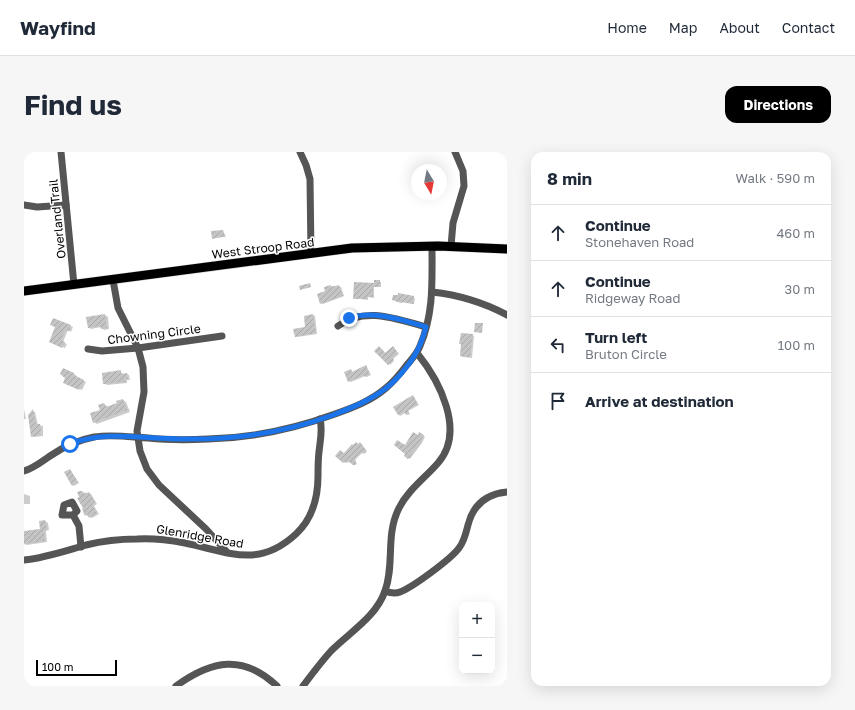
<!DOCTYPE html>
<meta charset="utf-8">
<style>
body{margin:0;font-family:"Golos Text",sans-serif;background:#f6f6f7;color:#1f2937}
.controls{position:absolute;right:12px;bottom:12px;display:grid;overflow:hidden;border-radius:8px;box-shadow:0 4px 16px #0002}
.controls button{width:36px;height:36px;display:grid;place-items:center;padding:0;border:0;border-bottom:1px solid #e0e1e3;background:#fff;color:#1f2937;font:20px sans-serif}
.compass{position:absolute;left:387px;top:12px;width:36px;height:36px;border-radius:50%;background:#fff;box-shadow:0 4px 16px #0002;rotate:170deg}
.scale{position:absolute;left:12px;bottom:10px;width:81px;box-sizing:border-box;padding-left:4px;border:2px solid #000;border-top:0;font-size:11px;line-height:14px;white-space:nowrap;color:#000;-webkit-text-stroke:3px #fff;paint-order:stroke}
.stop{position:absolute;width:12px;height:12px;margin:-9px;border:3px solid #1a73e8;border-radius:50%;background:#fff}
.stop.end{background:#1a73e8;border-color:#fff;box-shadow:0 1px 4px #0008}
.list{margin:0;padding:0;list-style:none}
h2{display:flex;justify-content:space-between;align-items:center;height:52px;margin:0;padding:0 16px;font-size:17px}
h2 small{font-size:13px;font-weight:400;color:#747a83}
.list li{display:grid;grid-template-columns:26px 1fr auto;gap:12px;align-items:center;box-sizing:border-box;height:56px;padding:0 16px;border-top:1px solid #e0e1e3}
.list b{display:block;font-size:15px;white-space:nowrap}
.list p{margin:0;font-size:13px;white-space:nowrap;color:#747a83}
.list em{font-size:13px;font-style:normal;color:#747a83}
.icon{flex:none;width:22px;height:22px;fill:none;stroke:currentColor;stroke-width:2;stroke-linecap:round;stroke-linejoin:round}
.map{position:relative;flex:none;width:483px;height:534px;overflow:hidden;border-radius:12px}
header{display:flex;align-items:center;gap:24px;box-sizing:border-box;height:56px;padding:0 20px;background:#fff;border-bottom:1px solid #e0e1e3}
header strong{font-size:19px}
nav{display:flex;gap:22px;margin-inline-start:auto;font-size:14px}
.intro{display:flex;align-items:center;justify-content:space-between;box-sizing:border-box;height:96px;padding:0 24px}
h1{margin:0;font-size:28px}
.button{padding:10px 18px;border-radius:12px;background:#000;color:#fff;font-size:14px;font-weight:700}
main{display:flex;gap:24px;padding:0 24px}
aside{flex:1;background:#fff;border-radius:12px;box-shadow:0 4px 16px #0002}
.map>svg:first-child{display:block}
.shadow{fill:#0003}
.building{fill:url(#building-hatch)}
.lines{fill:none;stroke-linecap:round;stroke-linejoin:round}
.major-casing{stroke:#dbdbdb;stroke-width:10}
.minor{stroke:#555;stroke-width:7}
.major{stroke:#000;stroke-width:9}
.route{stroke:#1a73e8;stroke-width:5}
.labels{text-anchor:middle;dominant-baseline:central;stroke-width:3;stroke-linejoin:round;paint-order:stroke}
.street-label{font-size:12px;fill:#000;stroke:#fff}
</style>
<header>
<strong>Wayfind</strong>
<nav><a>Home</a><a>Map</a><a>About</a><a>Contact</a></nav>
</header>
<div class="intro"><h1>Find us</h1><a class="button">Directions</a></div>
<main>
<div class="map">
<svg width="483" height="534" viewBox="0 0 483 534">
<defs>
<pattern id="building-hatch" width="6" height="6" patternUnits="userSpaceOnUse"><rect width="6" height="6" fill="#c4c4c4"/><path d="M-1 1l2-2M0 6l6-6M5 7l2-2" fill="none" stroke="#a7a7a7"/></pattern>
</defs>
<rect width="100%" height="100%" fill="#fff"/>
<g class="shadow">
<polygon points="199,79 202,85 189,86"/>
<polygon points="351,129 357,130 357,135 350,135 350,146 344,145 344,148 330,146 351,132"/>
<polygon points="306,134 317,135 320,144 299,152 297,151"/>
<polygon points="375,143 391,146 390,152 379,150 378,151 371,149"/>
<polygon points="81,163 84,165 85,177 80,178 77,175 67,177 64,175"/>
<polygon points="289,163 291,164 293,182 273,185 272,184 283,176 281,165"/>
<polygon points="30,167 49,175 47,180 44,178 39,190 43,192 41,196 29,191 32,175"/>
<polygon points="448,183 450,184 448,206 439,205 437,204"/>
<polygon points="357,196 362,202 370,196 375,202 369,207 370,209 366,213"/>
<polygon points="342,214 347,223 343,225 341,224 327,230 325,229 327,218 329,221"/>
<polygon points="96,219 99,222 103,222 105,223 106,228 103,228 103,231 83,233 80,231"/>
<polygon points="50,222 52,223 52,225 62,230 58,238 43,232"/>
<polygon points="389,245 395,253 384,259 386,262 384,263 381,261 376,264 375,263 370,255"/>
<polygon points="99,248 102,250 106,260 73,272 70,270 80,252 84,255 94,252"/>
<polygon points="0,257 2,267 0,267"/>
<polygon points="9,259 11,260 14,273 19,274 19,284 10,285 8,284"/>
<polygon points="396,281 401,285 398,291 386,307 382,304 384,297"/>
<polygon points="337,292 343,299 341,302 339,300 331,308 333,312 331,313 325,309 324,311 322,310 320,311 319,310 320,303"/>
<polygon points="46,318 55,331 50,334 49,333"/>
<polygon points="58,340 67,342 73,352 70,354 75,362 68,366 62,363"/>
<polygon points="0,342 6,344 6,352 0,352"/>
<polygon points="21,369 24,371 25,378 22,379 23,390 3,393 0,392 0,380 17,378"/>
</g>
<g class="building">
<polygon points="199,78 201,84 188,87 187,79"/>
<polygon points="350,128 356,128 356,135 349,135 349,145 343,145 343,147 329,147 330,130 350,131"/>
<polygon points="286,131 287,135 276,138 275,134"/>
<polygon points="307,133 307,135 315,133 319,144 296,152 293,142 301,139 300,135"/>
<polygon points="374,141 390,144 389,152 377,150 377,151 368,148 369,143 374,143"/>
<polygon points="81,162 83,176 77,177 76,174 64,176 62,165"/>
<polygon points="289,162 292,181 271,185 269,177 281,175 280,164"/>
<polygon points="29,166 47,173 45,179 41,178 37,188 41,190 38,196 25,190 31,175 26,173"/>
<polygon points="451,171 459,171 458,181 450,180"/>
<polygon points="437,181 449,182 446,205 436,204 437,192 435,192"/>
<polygon points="355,194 361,201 369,194 374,201 368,206 370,208 364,213 350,199"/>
<polygon points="342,213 346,222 341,225 340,223 324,230 320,220 327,217 328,220"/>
<polygon points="39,216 50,221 50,223 60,228 55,238 39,231 41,226 36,222"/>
<polygon points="97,218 97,222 103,221 104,227 101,227 101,230 79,232 78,221"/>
<polygon points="389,243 394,252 384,258 385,261 382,263 380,260 374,263 369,255"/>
<polygon points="99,247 103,258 69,271 66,261 76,258 74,253 80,251 82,255 93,251 92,249"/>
<polygon points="9,257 12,272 16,272 17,279 16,280 16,283 7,285 4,263 5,262"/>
<polygon points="389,280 394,283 395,280 400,283 397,288 398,289 384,307 380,304 381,302 370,293 373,288 381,293"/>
<polygon points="332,290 334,292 336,290 342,298 339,302 337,300 330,307 332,309 331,313 329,313 324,309 322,311 320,309 319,311 311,304 316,298 320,301 328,292 329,293"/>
<polygon points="46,317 54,330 48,334 40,320"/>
<polygon points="56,339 58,339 60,342 65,340 71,350 68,352 73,361 65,366 63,362 61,364 58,357 59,356 53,346 55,345 53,340"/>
<polygon points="21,368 23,377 20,378 21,389 0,392 0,379 16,377 15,369"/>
</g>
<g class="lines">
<defs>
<polyline id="major" points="0,139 328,96 414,94 483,97"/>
</defs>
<use href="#major" class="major-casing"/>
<g class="minor">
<polyline points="37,0 50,133"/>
<polyline points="276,0 282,13 286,27 287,102"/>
<polyline points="0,53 13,55 42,53"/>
<polyline points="427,94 429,71 440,34 439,19 431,0"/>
<polyline points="89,128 94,156 114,196 119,215 120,240 113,279 116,299 123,317 135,333 182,377 203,400"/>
<path d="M408 140C435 143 459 150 483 163"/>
<path d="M314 174C341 154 372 167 402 175"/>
<polyline points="64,197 78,199 114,196 198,184"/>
<path d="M0 319C10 316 17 310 26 304 39 295 54 288 70 285 88 282 106 285 124 286 143 288 164 288 184 287 228 286 270 277 311 262 328 256 347 249 362 236 369 230 376 222 382 214 387 208 393 202 396 194 410 161 408 129 408 94"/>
<polyline points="49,363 38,363 40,353 48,350 53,359 49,363 55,374 57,395"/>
<path d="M0 408C21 406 41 399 62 393 78 389 96 387 113 387 129 386 145 388 161 391 205 400 234 417 272 382 288 367 294 346 294 324 294 316 294 308 295 300 296 289 299 278 296 267"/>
<path d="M361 439C366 441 371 442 376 440 389 435 427 407 435 396 440 390 442 381 444 373 449 353 462 342 483 340"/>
<path d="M152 534C188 508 219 502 253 534"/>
<path d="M279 534C288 522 297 510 307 499 326 480 352 465 361 439 371 411 361 384 375 356 384 338 401 326 414 311 442 279 415 228 393 201"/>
</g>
<use href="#major" class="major"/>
</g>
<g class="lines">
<path class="route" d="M46 292C84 278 118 287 157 287 210 288 260 281 309 263 327 256 345 249 361 237 373 228 389 209 395 195 398 189 400 182 402 175 378 168 350 158 325 166"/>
</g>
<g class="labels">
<g class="street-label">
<text transform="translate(33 67) rotate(-96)">Overland Trail</text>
<text transform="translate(239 96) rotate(-7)">West Stroop Road</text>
<text transform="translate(130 182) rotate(-7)">Chowning Circle</text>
<text transform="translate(176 384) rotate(10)">Glenridge Road</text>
</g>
</g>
</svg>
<div class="controls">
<button>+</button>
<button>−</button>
</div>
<svg class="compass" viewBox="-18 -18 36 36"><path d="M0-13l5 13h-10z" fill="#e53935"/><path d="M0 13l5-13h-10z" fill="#747a83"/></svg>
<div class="scale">100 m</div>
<div class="stop" style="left:46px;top:292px"></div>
<div class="stop end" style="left:325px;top:166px"></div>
</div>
<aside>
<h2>8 min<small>Walk · 590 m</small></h2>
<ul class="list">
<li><svg class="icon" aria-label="ahead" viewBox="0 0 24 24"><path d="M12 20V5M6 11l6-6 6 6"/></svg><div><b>Continue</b><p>Stonehaven Road</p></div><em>460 m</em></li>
<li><svg class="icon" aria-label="ahead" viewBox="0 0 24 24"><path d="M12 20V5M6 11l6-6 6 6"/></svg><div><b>Continue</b><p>Ridgeway Road</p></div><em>30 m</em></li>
<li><svg class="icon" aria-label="left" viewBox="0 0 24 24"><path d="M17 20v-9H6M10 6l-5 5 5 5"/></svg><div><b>Turn left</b><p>Bruton Circle</p></div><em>100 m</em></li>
<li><svg class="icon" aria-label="arrive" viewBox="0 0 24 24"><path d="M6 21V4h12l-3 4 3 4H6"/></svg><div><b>Arrive at destination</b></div></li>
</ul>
</aside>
</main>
